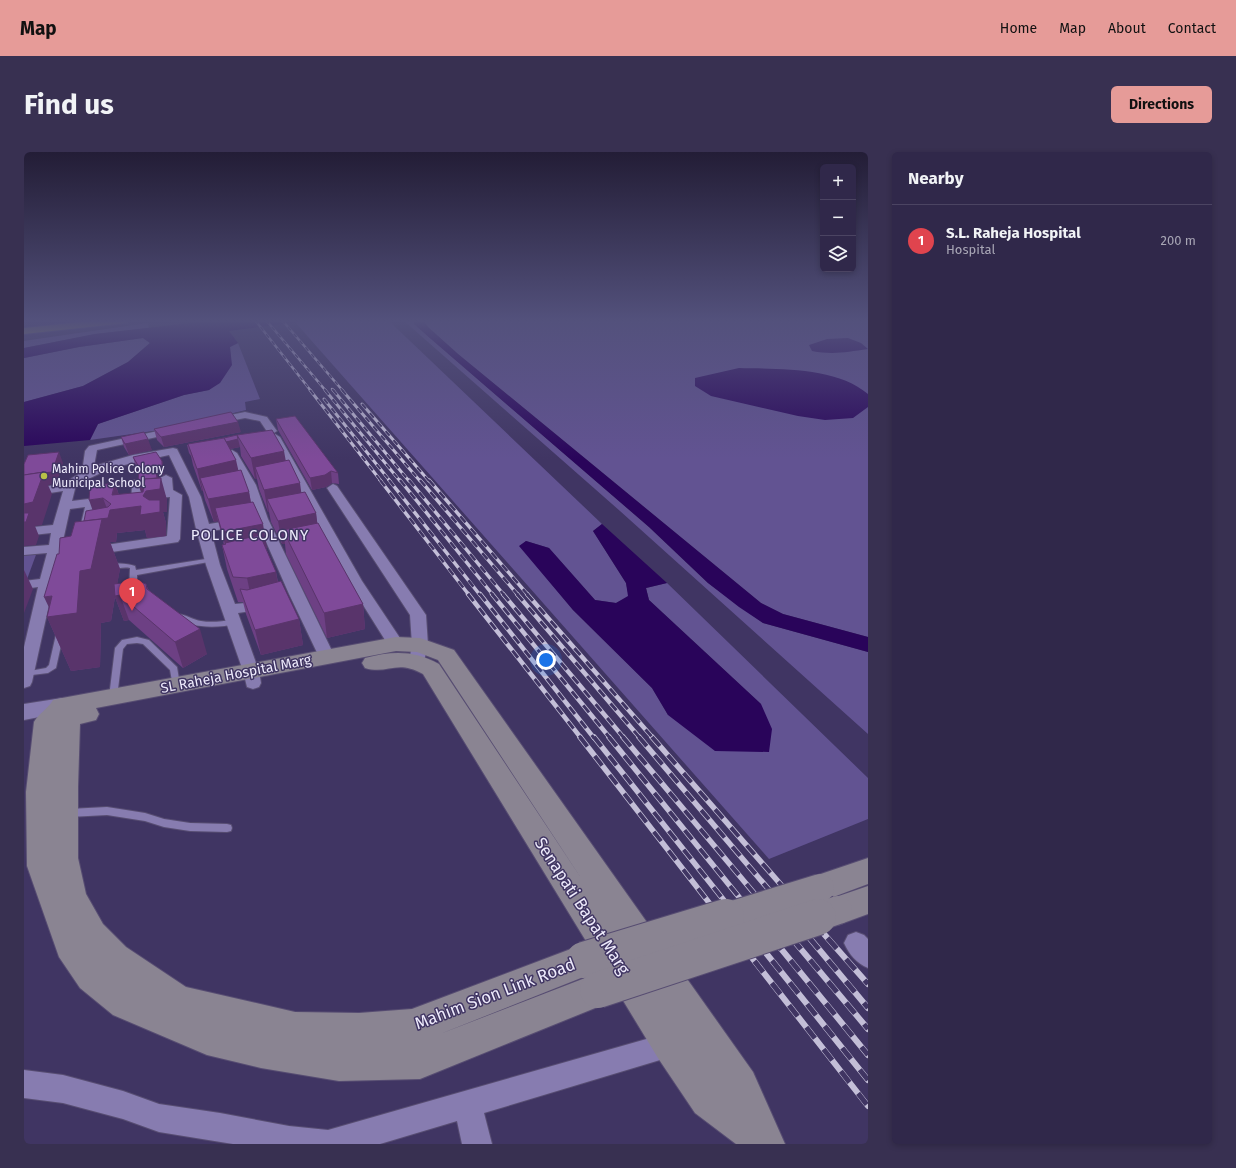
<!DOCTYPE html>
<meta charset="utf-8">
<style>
body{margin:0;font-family:"Fira Sans",sans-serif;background:#383051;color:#f1f3f6}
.controls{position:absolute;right:12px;top:12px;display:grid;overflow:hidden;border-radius:6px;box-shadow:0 2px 6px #0003}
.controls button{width:36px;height:36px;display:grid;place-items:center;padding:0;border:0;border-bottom:1px solid #4b4462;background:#30284a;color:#f1f3f6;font:20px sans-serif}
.you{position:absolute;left:522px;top:508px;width:14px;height:14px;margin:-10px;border:3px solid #fff;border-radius:50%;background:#1a73e8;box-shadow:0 0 0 6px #1a73e833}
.badge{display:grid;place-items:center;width:26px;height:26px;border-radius:50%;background:#e69b98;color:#fff;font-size:13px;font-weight:700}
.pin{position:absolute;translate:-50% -33px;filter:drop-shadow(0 1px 2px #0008)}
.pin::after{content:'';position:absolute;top:21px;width:14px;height:12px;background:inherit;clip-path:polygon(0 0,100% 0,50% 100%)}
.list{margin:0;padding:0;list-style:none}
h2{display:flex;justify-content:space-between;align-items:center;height:52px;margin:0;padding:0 16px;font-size:17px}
h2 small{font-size:13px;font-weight:400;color:#a8a6b5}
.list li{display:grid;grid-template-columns:26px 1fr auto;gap:12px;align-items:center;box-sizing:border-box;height:72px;padding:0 16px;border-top:1px solid #4b4462}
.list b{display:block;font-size:15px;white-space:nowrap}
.list p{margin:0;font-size:13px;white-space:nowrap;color:#a8a6b5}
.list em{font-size:13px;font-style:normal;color:#a8a6b5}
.icon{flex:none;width:22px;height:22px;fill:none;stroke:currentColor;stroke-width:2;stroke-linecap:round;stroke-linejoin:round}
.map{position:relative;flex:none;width:844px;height:992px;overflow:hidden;border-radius:6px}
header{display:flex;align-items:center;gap:24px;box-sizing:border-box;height:56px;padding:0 20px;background:#e69b98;color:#111}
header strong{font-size:19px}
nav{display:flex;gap:22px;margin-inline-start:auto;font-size:14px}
.intro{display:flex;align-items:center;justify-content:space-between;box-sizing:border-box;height:96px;padding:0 24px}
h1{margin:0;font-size:28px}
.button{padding:10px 18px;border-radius:6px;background:#e69b98;color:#111;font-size:14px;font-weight:700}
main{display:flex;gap:24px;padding:0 24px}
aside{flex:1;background:#30284a;border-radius:6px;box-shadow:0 2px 6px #0003}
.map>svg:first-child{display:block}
.green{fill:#625392}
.water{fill:#29045a}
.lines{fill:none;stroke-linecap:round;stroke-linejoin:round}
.service-casing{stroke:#574d72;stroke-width:2}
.minor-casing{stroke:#574d72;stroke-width:2}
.tertiary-casing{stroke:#574d72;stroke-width:2}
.secondary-casing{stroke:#574d72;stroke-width:2}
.motorway-casing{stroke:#574d72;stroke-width:2}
.path{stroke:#948dad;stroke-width:1.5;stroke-dasharray:0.5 1.5;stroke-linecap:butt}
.service{fill:#877cb0;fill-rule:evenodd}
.minor{fill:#877cb0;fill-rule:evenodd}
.tertiary{fill:#877cb0;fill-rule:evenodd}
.secondary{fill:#8a8492;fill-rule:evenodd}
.motorway{fill:#92984b;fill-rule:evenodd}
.rail-far5-casing{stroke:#c3bed7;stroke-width:2.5}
.rail-far4-casing{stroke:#c3bed7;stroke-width:3}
.rail-far3-casing{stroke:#c3bed7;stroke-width:3.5}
.rail-far2-casing{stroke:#c3bed7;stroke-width:4.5}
.rail-far1-casing{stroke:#c3bed7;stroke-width:5.5}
.rail-casing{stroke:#c3bed7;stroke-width:6}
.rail-far5{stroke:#403563;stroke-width:1.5;stroke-dasharray:4.5;stroke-linecap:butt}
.rail-far4{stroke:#403563;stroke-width:2;stroke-dasharray:6;stroke-linecap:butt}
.rail-far3{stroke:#403563;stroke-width:2.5;stroke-dasharray:8;stroke-linecap:butt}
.rail-far2{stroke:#403563;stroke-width:3;stroke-dasharray:9;stroke-linecap:butt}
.rail-far1{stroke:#403563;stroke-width:4;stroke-dasharray:12;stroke-linecap:butt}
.rail{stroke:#403563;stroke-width:5;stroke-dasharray:14;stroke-linecap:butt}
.secondary-bridge-far1-casing{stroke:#574d72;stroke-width:30;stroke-linecap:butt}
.secondary-bridge-casing{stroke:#574d72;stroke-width:38;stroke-linecap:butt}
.secondary-bridge-far1{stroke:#8a8492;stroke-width:28}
.secondary-bridge{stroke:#8a8492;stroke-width:36}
.wall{fill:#6d4084}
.shaded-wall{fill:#59346b}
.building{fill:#7f4a99;stroke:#59346b}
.poi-dot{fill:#b8c147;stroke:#403563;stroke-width:1.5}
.labels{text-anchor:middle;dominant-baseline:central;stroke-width:3;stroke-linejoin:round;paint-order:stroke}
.far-poi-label{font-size:12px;fill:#eeebfc;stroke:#403563;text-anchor:start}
.street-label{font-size:14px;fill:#eeebfc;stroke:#403563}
.neighbourhood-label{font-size:15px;letter-spacing:1px;fill:#eeebfc;stroke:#403563}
.near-street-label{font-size:17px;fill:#eeebfc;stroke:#403563}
</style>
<header>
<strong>Map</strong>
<nav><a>Home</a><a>Map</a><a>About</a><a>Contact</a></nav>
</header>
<div class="intro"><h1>Find us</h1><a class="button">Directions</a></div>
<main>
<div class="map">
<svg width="844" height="992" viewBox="0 0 844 992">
<rect width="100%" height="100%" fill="#403563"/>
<g class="green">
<polygon points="290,168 364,168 578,372 569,379 602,431 605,445 592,451 571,448 525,396 502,389 496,394 549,458 628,536 644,563 737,552 625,448 622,436 643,431 844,626 844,667 745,707 271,170"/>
<polygon points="379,168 391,168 390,172 625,375 684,431 739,471 844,500 844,582 596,359"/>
<polygon points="399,168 844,168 844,485 759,462 737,451 434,202 404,175"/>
<polygon points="124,171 125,176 71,182 0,196 0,189 13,187"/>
<polygon points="119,186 126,191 104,210 59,234 0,250 0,206 55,195"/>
<polygon points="214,191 236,247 221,250 222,258 143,277 66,288 74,272 160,243 185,238 207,213 206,195"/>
<polygon points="13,400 2,430 0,431 0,402"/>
</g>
<g class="water">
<polygon points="191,168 290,168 205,179 214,191 206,195 208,213 196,231 185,238 160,243 74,272 66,288 0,294 0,250 59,234 104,210 126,191 119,186 55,195 0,206 0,196 71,182"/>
<polygon points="391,168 399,168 404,175 434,202 737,451 759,462 844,485 844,500 739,471 715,455 684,431 625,375 407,187 390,172"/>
<path d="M824 186 837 191 844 197C823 200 809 203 788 199L785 193 803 187Z"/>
<path d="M715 216C754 217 813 215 844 242V255L829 266 801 268 774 264 687 244 671 234V226Z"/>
<polygon points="578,372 643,431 622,436 625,448 737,552 748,577 745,600 691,599 644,563 628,536 549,458 495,394 502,389 525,396 571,448 592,451 604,444 602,431 569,379"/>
</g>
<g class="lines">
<defs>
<g id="service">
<path d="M188 406 190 407 191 408 190 409 113 423V439L109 441 105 439 106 416C97 414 87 420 81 415 88 410 103 411 111 414L112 418Z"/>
<path d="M152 462C160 461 169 468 177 469 188 471 198 469 209 468L213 470 212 472C194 476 165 477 151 464Z"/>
<polygon points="33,478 36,478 40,480 32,516 24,521 0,524 0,520 22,516 25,513"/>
<polygon points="113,485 125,488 153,515 156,533 152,536 149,535 146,518 119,492 113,491 103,492 99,497 93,545 92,547 86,547 85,545 91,496 98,488"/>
<polygon points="83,655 121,661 140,667 166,671 203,672 207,673 208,676 207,679 203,680 166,679 140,675 121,669 83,663 45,665 41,664 40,661 41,658 45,657"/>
</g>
<g id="minor">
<polygon points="221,260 243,265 253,279 248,282 244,281 236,269 221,266 191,272 186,269 187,267"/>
<polygon points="152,275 156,276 157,278 156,280 73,298 70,314 109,303 149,296 153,297 177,345 185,372 216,367 220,368 222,371 220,374 187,379 196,413 211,452 242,449 247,450 249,453 247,456 214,461 235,519 237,531 235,535 229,537 223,535 219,519 182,413 172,377 165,345 145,303 87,316 52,333 48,349 88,344 94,348 92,351 73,354 67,380 61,384 55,380 61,355 46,357 8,530 6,534 0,536 0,495 14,435 0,437 0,429 16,427 23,401 0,403 0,395 25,393 27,381 0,384 0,376 29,373 39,339 0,345 0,337 41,332 43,329 58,320 61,299 65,294"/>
<polygon points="251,282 256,285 338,429 380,492 378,496 372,497 366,496 324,429 246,285"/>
<polygon points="208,298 213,301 232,333 244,367 311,505 309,509 303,510 297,509 265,442 232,367 220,333 203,301"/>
<polygon points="142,323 148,326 149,338 158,343 156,387 154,390 68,403 63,402 61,399 63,396 68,395 143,384 146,345 119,347 117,360 113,361 107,357 108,330 110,328 118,328 120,330 120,341 137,336 136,326"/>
<polygon points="309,332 313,334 402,463 404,493 399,513 393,514 387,513 385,509 388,493 386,463 303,336"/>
<path d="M832 780 840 783 844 787V816C832 811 825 802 820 791L824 783Z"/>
<polygon points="647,880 656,884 660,893 656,902 460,961 468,992 438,992 433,969 356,992 209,992 135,980 99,967 39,951 0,946 0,918 39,923 99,939 135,952 196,961 265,974 304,978"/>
</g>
<polygon id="tertiary" points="38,546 46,549 49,554 46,559 0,568 0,552"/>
<g id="secondary">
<path d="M372 485 396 486 430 498 729 920 761 992H712L671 961 634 906 589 832 591 838 586 850 396 927 315 929 237 916 183 903 89 863 56 836 35 805 3 714 2 640 10 570C15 561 25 556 29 548L38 546ZM372 499 393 500 414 508 559 729 415 512C390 498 368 499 341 506L338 511 341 516C364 523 372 507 399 522L565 794 560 792 388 857 335 861 271 860 162 835 102 795 79 772 62 742 54 706V635L56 572 72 568 75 562 72 556ZM576 811 585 825 574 821 416 882 572 820Z"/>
<polygon points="844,706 844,732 796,750 785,746 781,736 785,726"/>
<polygon points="844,734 844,762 814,773 803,768 798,758 803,748"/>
</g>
<polygon id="motorway" points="77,168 107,168 102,171 0,182 0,176"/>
</defs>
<use href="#service" class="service-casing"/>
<use href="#minor" class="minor-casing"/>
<use href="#tertiary" class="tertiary-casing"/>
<use href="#secondary" class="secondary-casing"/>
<use href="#motorway" class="motorway-casing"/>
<polyline class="path" points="113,169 122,168"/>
<use href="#service" class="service"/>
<use href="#minor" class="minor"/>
<use href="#tertiary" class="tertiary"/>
<use href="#secondary" class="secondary"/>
<use href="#motorway" class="motorway"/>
<defs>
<g id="rail-far5">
<polyline points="231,168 287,239"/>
<polyline points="242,168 302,239"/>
<polyline points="258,168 319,239"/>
<polyline points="308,237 310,239"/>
</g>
<g id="rail-far4">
<polyline points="286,238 357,329"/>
<polyline points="301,238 376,329"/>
<polyline points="309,238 385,329"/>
<polyline points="318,238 396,329"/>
<polyline points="300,247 366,329"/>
<polyline points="338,252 405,329"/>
</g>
<g id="rail-far3">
<polyline points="356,328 445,443"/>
<polyline points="365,328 456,443"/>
<polyline points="376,328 469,443"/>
<polyline points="385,328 480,443"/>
<polyline points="396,328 494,443"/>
<polyline points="405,328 504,443"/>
</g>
<g id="rail-far2">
<polyline points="444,442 557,586"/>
<polyline points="456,442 570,586"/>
<polyline points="468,442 586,586"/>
<polyline points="479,442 600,586"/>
<polyline points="493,442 616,586"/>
<polyline points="503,442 629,586"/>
</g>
<g id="rail-far1">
<polyline points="556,585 697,766"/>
<polyline points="570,585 714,766"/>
<polyline points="585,585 732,766"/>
<polyline points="599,585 751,766"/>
<polyline points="615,585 769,766"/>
<polyline points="628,585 786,766"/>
</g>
<g id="rail">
<polyline points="696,765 844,954"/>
<polyline points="713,765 844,928"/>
<polyline points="731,765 844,903"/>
<polyline points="750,765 844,877"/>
<polyline points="768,765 844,856"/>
<polyline points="785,765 844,832"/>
</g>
</defs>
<use href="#rail-far5" class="rail-far5-casing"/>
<use href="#rail-far4" class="rail-far4-casing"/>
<use href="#rail-far3" class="rail-far3-casing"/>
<use href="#rail-far2" class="rail-far2-casing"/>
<use href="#rail-far1" class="rail-far1-casing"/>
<use href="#rail" class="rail-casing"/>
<use href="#rail-far5" class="rail-far5"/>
<use href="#rail-far4" class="rail-far4"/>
<use href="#rail-far3" class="rail-far3"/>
<use href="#rail-far2" class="rail-far2"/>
<use href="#rail-far1" class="rail-far1"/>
<use href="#rail" class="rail"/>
<defs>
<g id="secondary-bridge-far1">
<polyline points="699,766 796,736"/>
<polyline points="791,766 814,758"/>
</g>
<g id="secondary-bridge">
<polyline points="560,808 702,765"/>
<polyline points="574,838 794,765"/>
</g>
</defs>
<use href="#secondary-bridge-far1" class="secondary-bridge-far1-casing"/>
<use href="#secondary-bridge" class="secondary-bridge-casing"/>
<use href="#secondary-bridge-far1" class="secondary-bridge-far1"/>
<use href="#secondary-bridge" class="secondary-bridge"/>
</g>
<g class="wall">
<polygon points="252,267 314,321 315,332 308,331 302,335 288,338 254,278"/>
<polygon points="130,277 217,280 140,295 133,288"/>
<polygon points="213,283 262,309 277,341 292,361 293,371 339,452 341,477 303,486 262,402 261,392 258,392 247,370 245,360 244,360 235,337 233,327 231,327 217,304 216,295 206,297 214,318 225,340 227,350 243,396 242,396 252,420 254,430 275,467 279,493 237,503 222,462 219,450 214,450 203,417 198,393 200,393 194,369 190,370 181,348 179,339 178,339 169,313 167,304 165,301 163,293"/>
<polygon points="97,285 128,298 105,303 100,295"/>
<polygon points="109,305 138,309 140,316 140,322 135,326 143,348 143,360 139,360 142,371 142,384 123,386 121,378 93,381 92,390 86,390 96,417 93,432 122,432 124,437 183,502 159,516 105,468 100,469 91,445 87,469 77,471 76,515 47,519 23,465 25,455 35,402 47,384 91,331 95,343 119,340 117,340 115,319 111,312"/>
</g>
<g class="shaded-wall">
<polygon points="214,270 217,280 140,295 137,285"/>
<polygon points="124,287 128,298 105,303 101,292"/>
<polygon points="214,287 216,295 168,304 166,296"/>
<polygon points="260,299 264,321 231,315 233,327 231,327 227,306"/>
<polygon points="35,300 39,311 33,331 24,333 28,342 18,373 11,374 15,384 12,393 0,394 0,323"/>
<polygon points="212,308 217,330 176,326 179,339 178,339 173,317"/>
<polygon points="138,309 140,316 140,322 135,326 137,326 143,348 143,360 139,360 142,371 142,384 123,386 121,378 93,381 92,390 86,390 96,417 91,444 96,443 105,468 100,469 91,445 87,469 77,471 76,515 47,519 23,465 29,464 20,445 28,444 56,419 72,368 65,348 79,346 85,362 91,331 98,353 119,344 122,339 117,340 114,332 132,319"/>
<polygon points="307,319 308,331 302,335 288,338 286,326"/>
<polygon points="276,331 279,353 243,347 245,360 244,360 240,338"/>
<polygon points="225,340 229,363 191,356 194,369 190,370 184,347"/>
<polygon points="292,361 295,384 259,378 261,392 258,392 254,369"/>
<polygon points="239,372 243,396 204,404 198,380"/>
<polygon points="0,418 9,437 0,461"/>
<polygon points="252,420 256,444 228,450 223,426"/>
<polygon points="339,452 341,477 303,486 300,461"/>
<polygon points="275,467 279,493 237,503 231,478"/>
<polygon points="176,477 183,502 159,516 151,490"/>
</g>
<g class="building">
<polygon points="207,260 214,270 137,285 130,277"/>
<polygon points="271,264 314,321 307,319 301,323 286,326 252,267"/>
<polygon points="248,278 260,299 227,306 213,283"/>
<polygon points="120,280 124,287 101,292 97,285"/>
<polygon points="213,283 214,287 202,290 200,286"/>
<polygon points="200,286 212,308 173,317 164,292"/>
<polygon points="35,300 28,320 19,321 20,320 0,323 0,312 4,303"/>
<polygon points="132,300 138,309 138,315 132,319 133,326 121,327 120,331 114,332 115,315 109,305"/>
<polygon points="265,308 276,331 240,338 231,315"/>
<polygon points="217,318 225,340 184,347 176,326"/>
<polygon points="20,320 9,350 0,352 0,323"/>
<polygon points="137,326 136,337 122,339 119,344 125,348 136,348 136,360 116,363 117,354 86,358 84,366 60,369 62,359 84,355 87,352 79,346 65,348 66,334 91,331 88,343 119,340 121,327"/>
<polygon points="281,340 292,361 254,369 243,347"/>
<polygon points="229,350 239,372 198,380 191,356"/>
<polygon points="0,361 5,361 2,370 0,370"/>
<polygon points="78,367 67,417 56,419 53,461 23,465 28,444 20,445 33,402 35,402 36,386 47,384 51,370"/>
<polygon points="294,371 339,452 300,461 259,378"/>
<polygon points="236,383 252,420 223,426 209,425 198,393 202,392 201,391"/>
<polygon points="115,429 122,432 123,437 176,477 151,490 96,443 91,444 90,432"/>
<polygon points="257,429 275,467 231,478 216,437 223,438"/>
</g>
<linearGradient id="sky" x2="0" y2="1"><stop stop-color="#231d36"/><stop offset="0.55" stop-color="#53517c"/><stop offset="1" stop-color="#53517c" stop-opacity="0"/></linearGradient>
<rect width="844" height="307" fill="url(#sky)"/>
<circle class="poi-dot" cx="20" cy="324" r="4"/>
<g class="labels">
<g class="far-poi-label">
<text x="28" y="317">Mahim Police Colony<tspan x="28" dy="14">Municipal School</tspan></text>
</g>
<g class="street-label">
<text transform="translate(212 522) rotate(-11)">SL Raheja Hospital Marg</text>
</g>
<g class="neighbourhood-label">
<text x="226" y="383">POLICE COLONY</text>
</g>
<g class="near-street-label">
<text transform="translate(558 754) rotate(57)">Senapati Bapat Marg</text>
<text transform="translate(471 842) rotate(-21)">Mahim Sion Link Road</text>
</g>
</g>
</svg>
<div class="controls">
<button>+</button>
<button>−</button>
<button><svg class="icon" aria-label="layers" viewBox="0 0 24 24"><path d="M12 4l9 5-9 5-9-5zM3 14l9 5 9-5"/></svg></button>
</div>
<div class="you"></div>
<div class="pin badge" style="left:108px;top:459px;background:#e0444e">1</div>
</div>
<aside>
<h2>Nearby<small></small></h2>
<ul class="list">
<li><span class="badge" style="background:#e0444e">1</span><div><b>S.L. Raheja Hospital</b><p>Hospital</p></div><em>200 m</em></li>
</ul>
</aside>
</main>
